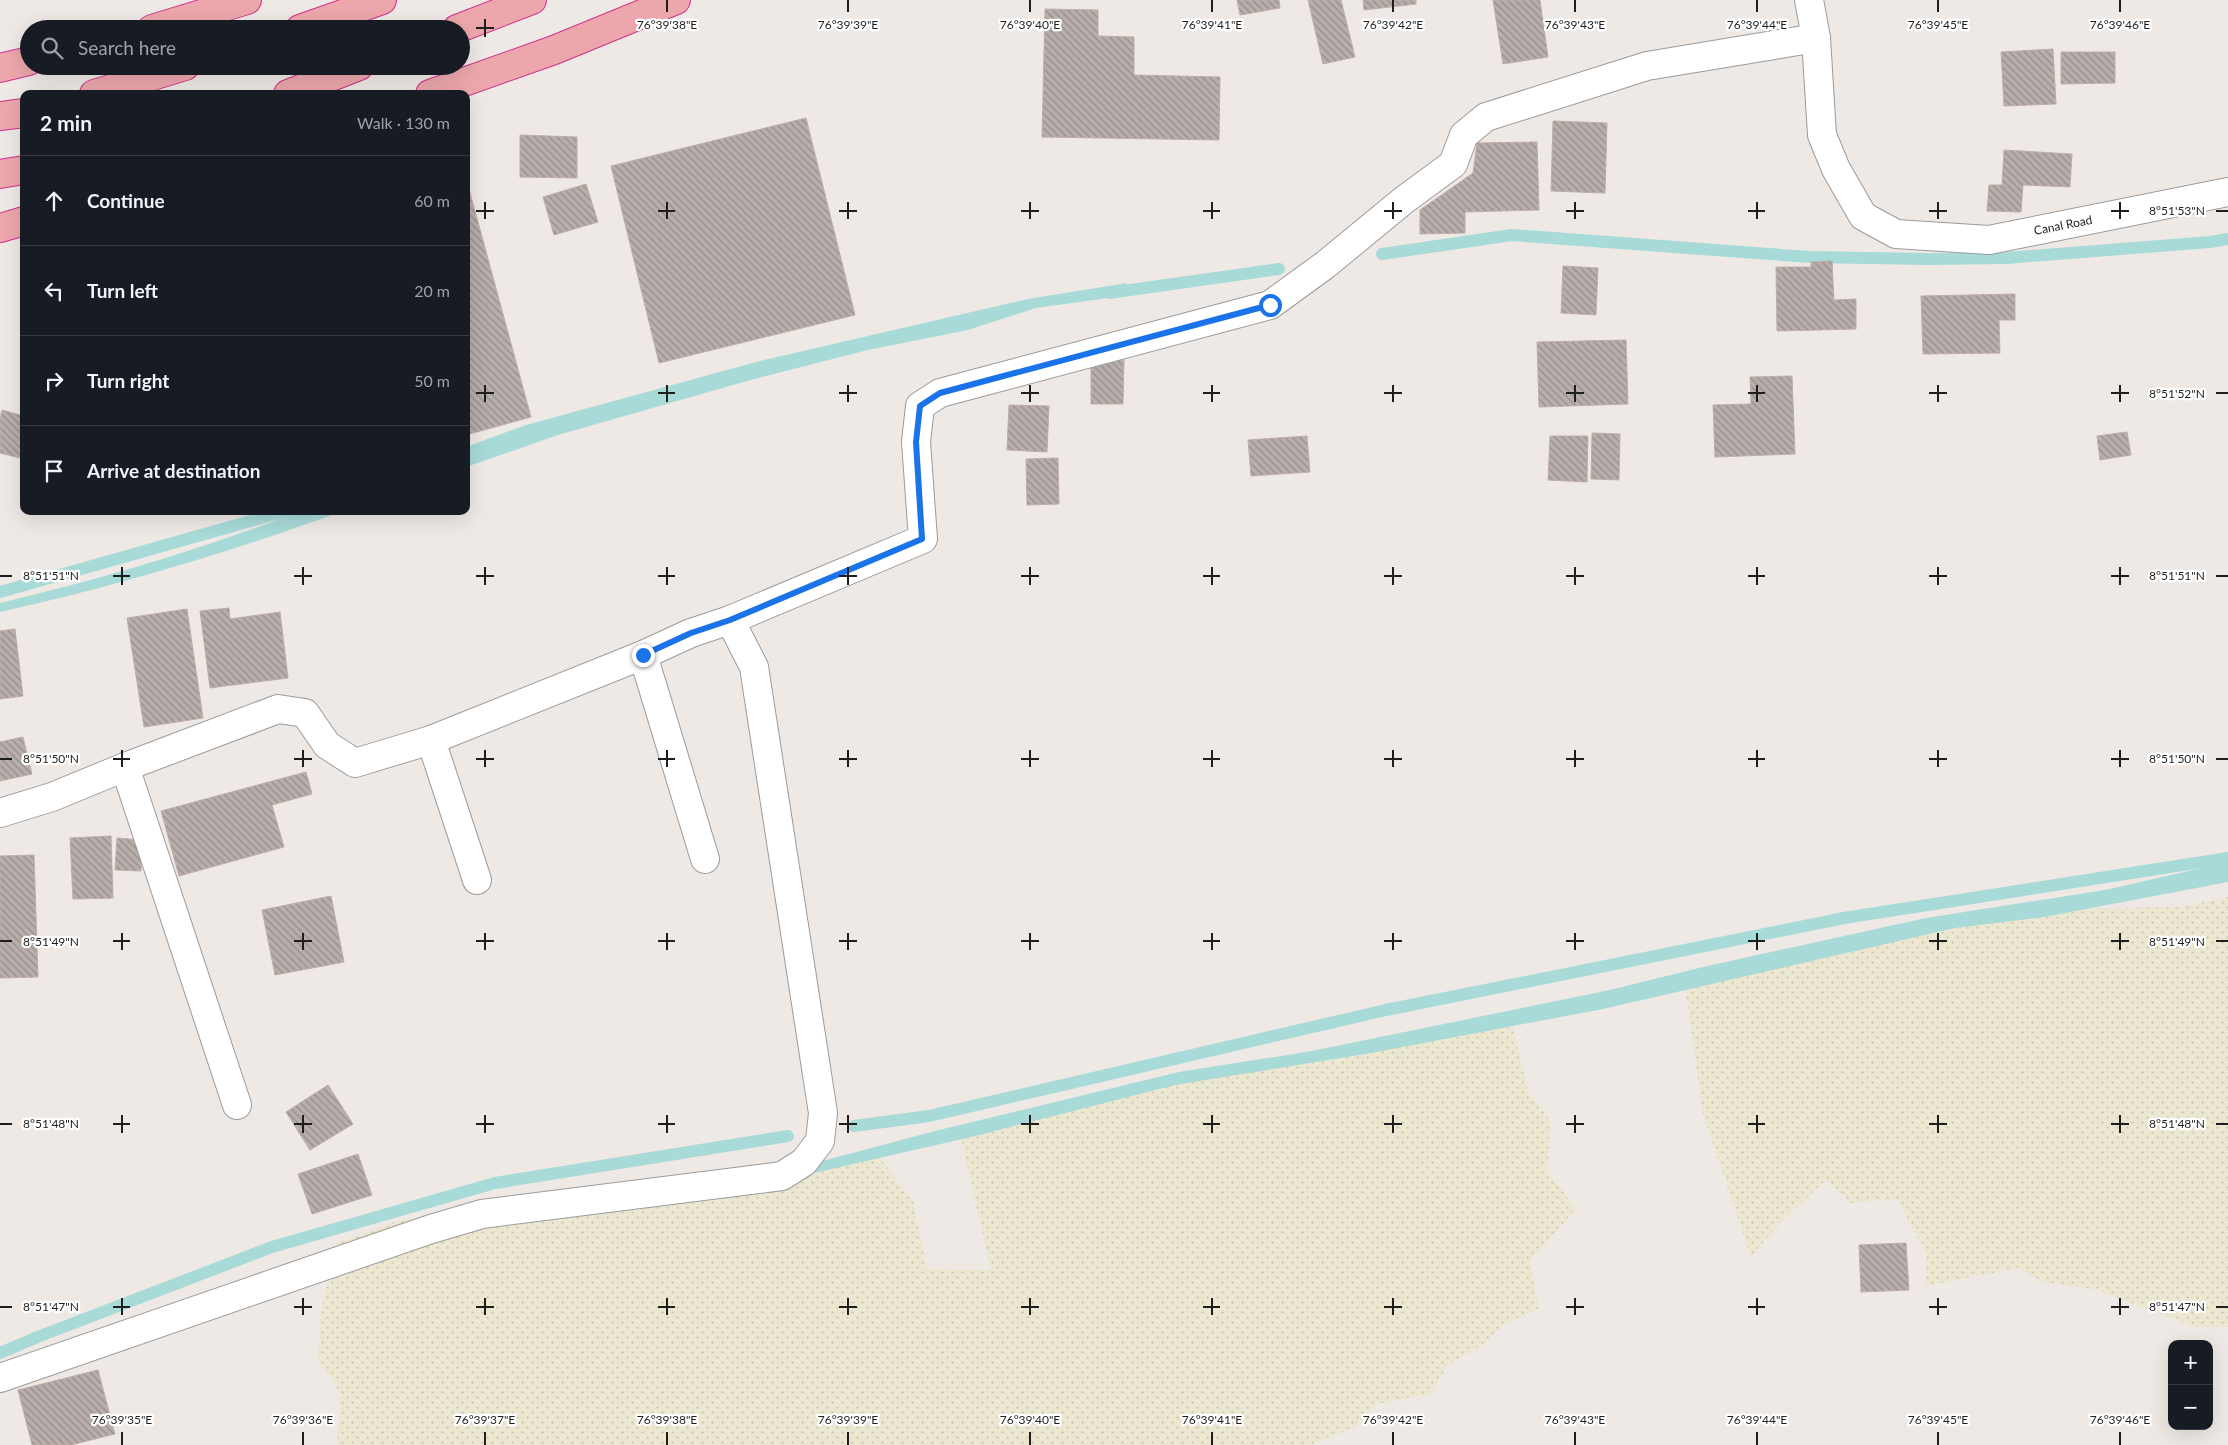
<!DOCTYPE html>
<meta charset="utf-8">
<style>
body{margin:0;font-family:Lato,sans-serif;background:#20242c;color:#f1f3f6}
.controls{position:absolute;right:15px;bottom:15px;display:grid;overflow:hidden;border-radius:10px;box-shadow:0 5px 20px #0002}
.controls button{width:45px;height:45px;display:grid;place-items:center;padding:0;border:0;border-bottom:1px solid #363941;background:#171b24;color:#f1f3f6;font:25px sans-serif}
.stop{position:absolute;width:15px;height:15px;margin:-11px;border:4px solid #1a73e8;border-radius:50%;background:#fff}
.stop.end{background:#1a73e8;border-color:#fff;box-shadow:0 1px 5px #0008}
.list{margin:0;padding:0;list-style:none}
h2{display:flex;justify-content:space-between;align-items:center;height:65px;margin:0;padding:0 20px;font-size:21px}
h2 small{font-size:16px;font-weight:400;color:#9ea1a6}
.list li{display:grid;grid-template-columns:32px 1fr auto;gap:15px;align-items:center;box-sizing:border-box;height:90px;padding:0 20px;border-top:1px solid #363941}
.list b{display:block;font-size:19px;white-space:nowrap}
.list em{font-size:16px;font-style:normal;color:#9ea1a6}
.icon{flex:none;width:28px;height:28px;fill:none;stroke:currentColor;stroke-width:2;stroke-linecap:round;stroke-linejoin:round}
.map{position:relative;flex:none;width:2228px;height:1445px;overflow:hidden}
.search{position:absolute;background:#171b24;box-shadow:0 5px 20px #0002;left:20px;top:20px;width:450px;height:55px;display:flex;align-items:center;gap:12px;box-sizing:border-box;padding:0 18px;border-radius:28px;color:#9ea1a6;font-size:19px}
.panel{position:absolute;background:#171b24;box-shadow:0 5px 20px #0002;left:20px;top:90px;width:450px;height:425px;border-radius:10px}
.map>svg:first-child{display:block}
.farmland{fill:url(#farmland-dots)}
.water{fill:#a8dad8}
.lines{fill:none;stroke-linecap:round;stroke-linejoin:round}
.stream{stroke:#a8dad8;stroke-width:12}
.building{fill:url(#building-back-hatch);stroke:#bfada8}
.minor-casing{stroke:#9b9b9b;stroke-width:30}
.trunk-casing{stroke:#d02e8f;stroke-width:30}
.minor{stroke:#fff;stroke-width:28}
.trunk{stroke:#eca7ac;stroke-width:28}
.route{stroke:#1a73e8;stroke-width:6}
.ticks{fill:none;stroke:#1e1e1e;stroke-width:2}
.labels{text-anchor:middle;dominant-baseline:central;stroke-width:4.5;stroke-linejoin:round;paint-order:stroke}
.street-label{font-size:12px;fill:#1e1e1e;stroke:#fff}
.ticks-label{font-size:12px;text-anchor:middle;fill:#1e1e1e;stroke:#fff;stroke-width:4.5;stroke-linejoin:round;paint-order:stroke}
</style>
<div class="map">
<svg width="2228" height="1445" viewBox="0 0 2228 1445">
<defs>
<pattern id="farmland-dots" width="8" height="8" patternUnits="userSpaceOnUse" patternTransform="scale(1.25)"><rect width="8" height="8" fill="#ece7d1"/><path d="M2 2h.1M6 6h.1" fill="none" stroke="#cac6b3" stroke-width="1.8" stroke-linecap="round"/></pattern>
<pattern id="building-back-hatch" width="6" height="6" patternUnits="userSpaceOnUse" patternTransform="scale(1.25)"><rect width="6" height="6" fill="#b8aeab"/><path d="M-1 5l2 2M0 0l6 6M5-1l2 2" fill="none" stroke="#958d8b"/></pattern>
</defs>
<rect width="100%" height="100%" fill="#efe9e5"/>
<g class="farmland">
<polygon points="2228,897 2228,1327 2195,1327 2097,1290 2043,1282 2018,1268 1925,1286 1926,1253 1897,1199 1851,1203 1826,1180 1781,1222 1751,1257 1703,1114 1684,980 1841,948 1941,932 2039,909 2181,907"/>
<polygon points="1513,1027 1528,1091 1551,1122 1547,1170 1576,1209 1530,1261 1539,1309 1503,1325 1484,1344 1448,1365 1430,1394 1376,1404 1355,1427 1310,1445 337,1445 341,1394 318,1360 320,1320 333,1245 399,1220 501,1212 806,1176 873,1149 913,1201 927,1269 991,1270 960,1135 1317,1050 1409,1031 1461,1031"/>
</g>
<g class="water">
<polygon points="1127,283 1122,296 1036,308 968,330 868,350 754,379 558,435 466,467 466,447 526,425 760,361 1028,299"/>
<path d="M301 511H343C231 552 117 586 0 612V603C102 579 203 549 301 511Z"/>
<polygon points="2228,862 2228,882 2044,917 1955,928 1603,1009 1371,1053 1175,1085 971,1137 792,1178 815,1163 939,1130 1179,1072 1312,1051 1610,990 1703,967 1926,918 2105,890"/>
</g>
<g class="lines">
<g class="stream">
<polyline points="1382,254 1512,235 1809,257 1928,259 2006,258 2210,242 2228,239"/>
<polyline points="1109,293 1279,269"/>
<polyline points="0,592 286,511"/>
<polyline points="854,1126 929,1116 1386,1010 1844,918 2228,858"/>
<polyline points="0,1353 40,1336 272,1247 495,1183 788,1136"/>
</g>
</g>
<g class="building">
<polygon points="1237,0 1279,0 1280,8 1240,15"/>
<polygon points="1308,0 1341,0 1355,57 1323,64"/>
<polygon points="1363,0 1416,0 1416,4 1364,10"/>
<polygon points="1493,0 1540,0 1548,57 1503,64"/>
<polygon points="1045,9 1098,10 1098,36 1134,37 1134,75 1220,77 1219,140 1042,137"/>
<polygon points="2053,49 2056,104 2004,106 2001,52"/>
<polygon points="2061,52 2115,52 2115,83 2061,84"/>
<polygon points="806,118 855,315 659,363 611,166"/>
<polygon points="1553,121 1607,123 1605,193 1551,191"/>
<polygon points="520,135 577,137 577,178 520,177"/>
<polygon points="1537,142 1539,210 1465,212 1465,233 1420,234 1420,210 1473,173 1477,143"/>
<polygon points="2004,150 2072,154 2070,187 2023,185 2021,212 1987,211 1989,185 2002,185"/>
<polygon points="466,178 531,417 466,435"/>
<polygon points="586,184 598,222 554,235 543,197"/>
<polygon points="1832,261 1834,300 1856,299 1856,329 1777,331 1776,267 1811,267 1811,262"/>
<polygon points="1563,266 1598,268 1596,315 1561,313"/>
<polygon points="2015,294 2015,320 1999,320 2000,353 1923,354 1921,296"/>
<polygon points="1626,340 1628,404 1539,407 1537,342"/>
<polygon points="1091,360 1124,360 1123,404 1091,404"/>
<polygon points="1792,376 1795,454 1715,457 1713,405 1751,404 1750,377"/>
<polygon points="1009,405 1049,406 1047,452 1007,450"/>
<polygon points="2,410 24,416 24,459 0,453 0,419"/>
<polygon points="2127,432 2131,455 2100,460 2097,436"/>
<polygon points="1592,433 1620,434 1619,480 1591,479"/>
<polygon points="1307,436 1310,472 1251,476 1248,440"/>
<polygon points="1550,436 1588,436 1587,482 1548,480"/>
<polygon points="1058,458 1059,504 1027,505 1026,459"/>
<polygon points="229,608 230,619 280,612 288,678 210,688 200,611"/>
<polygon points="187,609 203,718 144,727 127,618"/>
<polygon points="15,629 23,696 0,699 0,631"/>
<polygon points="23,737 32,774 0,781 0,742"/>
<polygon points="306,772 312,794 272,805 284,847 179,876 161,811"/>
<polygon points="111,836 113,898 73,899 70,838"/>
<polygon points="117,838 142,840 141,871 115,870"/>
<polygon points="34,855 38,977 0,978 0,856"/>
<polygon points="331,896 344,962 275,975 262,910"/>
<polygon points="328,1085 353,1124 310,1150 286,1112"/>
<polygon points="358,1154 372,1195 312,1214 298,1174"/>
<polygon points="1906,1243 1909,1290 1861,1292 1859,1245"/>
<polygon points="98,1370 115,1434 71,1445 32,1445 18,1390"/>
</g>
<g class="lines">
<defs>
<g id="minor">
<polyline points="1809,0 1816,38 1822,135 1836,169 1863,216 1896,234 1989,240 2228,192"/>
<polyline points="730,620 923,539 916,442 920,406 940,393 1270,305 1325,265 1404,200 1453,164 1464,135 1486,117 1647,66 1816,38"/>
<polyline points="643,655 705,859"/>
<polyline points="431,740 477,880"/>
<polyline points="125,767 237,1105"/>
<polyline points="0,813 52,797 125,767 278,709 305,713 327,745 355,763 431,740 643,655 691,633 730,620 754,667 823,1113 820,1141 804,1162 782,1176 482,1214 431,1229 0,1378"/>
</g>
<g id="trunk">
<polyline points="152,29 247,0"/>
<polyline points="300,29 382,0"/>
<polyline points="457,29 532,0"/>
<polyline points="0,68 29,61"/>
<polyline points="94,94 185,66"/>
<polyline points="288,94 359,66"/>
<polyline points="430,94 554,50 676,0"/>
<polyline points="0,116 24,113"/>
<polyline points="0,174 24,170"/>
<polyline points="0,228 24,221"/>
</g>
</defs>
<use href="#minor" class="minor-casing"/>
<use href="#trunk" class="trunk-casing"/>
<use href="#minor" class="minor"/>
<use href="#trunk" class="trunk"/>
</g>
<g class="lines">
<polyline class="route" points="643,655 691,633 730,620 922,539 916,442 920,406 940,393 1270,305"/>
</g>
<path class="ticks" d="M667 0V12M848 0V12M1030 0V12M1212 0V12M1393 0V12M1575 0V12M1757 0V12M1938 0V12M2120 0V12M485 19V37M476 28H494M485 202V219M667 202V219M848 202V219M1030 202V219M1212 202V219M1393 202V219M1575 202V219M1757 202V219M1938 202V219M2120 202V219M476 211H494M658 211H675M839 211H857M1021 211H1039M1203 211H1220M1384 211H1402M1566 211H1584M1748 211H1765M1929 211H1947M2111 211H2129M2216 211H2228M485 385V402M667 385V402M848 385V402M1030 385V402M1212 385V402M1393 385V402M1575 385V402M1757 385V402M1938 385V402M2120 385V402M476 393H494M658 393H675M839 393H857M1021 393H1039M1203 393H1220M1384 393H1402M1566 393H1584M1748 393H1765M1929 393H1947M2111 393H2129M2216 393H2228M122 567V585M303 567V585M485 567V585M667 567V585M848 567V585M1030 567V585M1212 567V585M1393 567V585M1575 567V585M1757 567V585M1938 567V585M2120 567V585M0 576H12M113 576H130M294 576H312M476 576H494M658 576H675M839 576H857M1021 576H1039M1203 576H1220M1384 576H1402M1566 576H1584M1748 576H1765M1929 576H1947M2111 576H2129M2216 576H2228M122 750V767M303 750V767M485 750V767M667 750V767M848 750V767M1030 750V767M1212 750V767M1393 750V767M1575 750V767M1757 750V767M1938 750V767M2120 750V767M0 759H12M113 759H130M294 759H312M476 759H494M658 759H675M839 759H857M1021 759H1039M1203 759H1220M1384 759H1402M1566 759H1584M1748 759H1765M1929 759H1947M2111 759H2129M2216 759H2228M122 933V950M303 933V950M485 933V950M667 933V950M848 933V950M1030 933V950M1212 933V950M1393 933V950M1575 933V950M1757 933V950M1938 933V950M2120 933V950M0 941H12M113 941H130M294 941H312M476 941H494M658 941H675M839 941H857M1021 941H1039M1203 941H1220M1384 941H1402M1566 941H1584M1748 941H1765M1929 941H1947M2111 941H2129M2216 941H2228M122 1115V1133M303 1115V1133M485 1115V1133M667 1115V1133M848 1115V1133M1030 1115V1133M1212 1115V1133M1393 1115V1133M1575 1115V1133M1757 1115V1133M1938 1115V1133M2120 1115V1133M0 1124H12M113 1124H130M294 1124H312M476 1124H494M658 1124H675M839 1124H857M1021 1124H1039M1203 1124H1220M1384 1124H1402M1566 1124H1584M1748 1124H1765M1929 1124H1947M2111 1124H2129M2216 1124H2228M122 1298V1315M303 1298V1315M485 1298V1315M667 1298V1315M848 1298V1315M1030 1298V1315M1212 1298V1315M1393 1298V1315M1575 1298V1315M1757 1298V1315M1938 1298V1315M2120 1298V1315M0 1307H12M113 1307H130M294 1307H312M476 1307H494M658 1307H675M839 1307H857M1021 1307H1039M1203 1307H1220M1384 1307H1402M1566 1307H1584M1748 1307H1765M1929 1307H1947M2111 1307H2129M2216 1307H2228M122 1432V1445M303 1432V1445M485 1432V1445M667 1432V1445M848 1432V1445M1030 1432V1445M1212 1432V1445M1393 1432V1445M1575 1432V1445M1757 1432V1445M1938 1432V1445M2120 1432V1445"/>
<g class="labels">
<g class="street-label">
<text transform="translate(2063 225) rotate(-11)">Canal Road</text>
</g>
</g>
<g class="ticks-label">
<text x="667" y="29">76°39'38"E</text>
<text x="848" y="29">76°39'39"E</text>
<text x="1030" y="29">76°39'40"E</text>
<text x="1212" y="29">76°39'41"E</text>
<text x="1393" y="29">76°39'42"E</text>
<text x="1575" y="29">76°39'43"E</text>
<text x="1757" y="29">76°39'44"E</text>
<text x="1938" y="29">76°39'45"E</text>
<text x="2120" y="29">76°39'46"E</text>
<text x="2177" y="215">8°51'53"N</text>
<text x="2177" y="398">8°51'52"N</text>
<text x="51" y="580">8°51'51"N</text>
<text x="2177" y="580">8°51'51"N</text>
<text x="51" y="763">8°51'50"N</text>
<text x="2177" y="763">8°51'50"N</text>
<text x="51" y="946">8°51'49"N</text>
<text x="2177" y="946">8°51'49"N</text>
<text x="51" y="1128">8°51'48"N</text>
<text x="2177" y="1128">8°51'48"N</text>
<text x="51" y="1311">8°51'47"N</text>
<text x="2177" y="1311">8°51'47"N</text>
<text x="122" y="1424">76°39'35"E</text>
<text x="303" y="1424">76°39'36"E</text>
<text x="485" y="1424">76°39'37"E</text>
<text x="667" y="1424">76°39'38"E</text>
<text x="848" y="1424">76°39'39"E</text>
<text x="1030" y="1424">76°39'40"E</text>
<text x="1212" y="1424">76°39'41"E</text>
<text x="1393" y="1424">76°39'42"E</text>
<text x="1575" y="1424">76°39'43"E</text>
<text x="1757" y="1424">76°39'44"E</text>
<text x="1938" y="1424">76°39'45"E</text>
<text x="2120" y="1424">76°39'46"E</text>
</g>
</svg>
<div class="controls">
<button>+</button>
<button>−</button>
</div>
<div class="stop" style="left:1270px;top:305px"></div>
<div class="stop end" style="left:643px;top:655px"></div>
<div class="search"><svg class="icon" aria-label="search" viewBox="0 0 24 24"><circle cx="10" cy="10" r="6"/><path d="M15 15l6 6"/></svg>Search here</div>
<section class="panel">
<h2>2 min<small>Walk · 130 m</small></h2>
<ul class="list">
<li><svg class="icon" aria-label="ahead" viewBox="0 0 24 24"><path d="M12 20V5M6 11l6-6 6 6"/></svg><div><b>Continue</b></div><em>60 m</em></li>
<li><svg class="icon" aria-label="left" viewBox="0 0 24 24"><path d="M17 20v-9H6M10 6l-5 5 5 5"/></svg><div><b>Turn left</b></div><em>20 m</em></li>
<li><svg class="icon" aria-label="right" viewBox="0 0 24 24"><path d="M7 20v-9h11M14 6l5 5-5 5"/></svg><div><b>Turn right</b></div><em>50 m</em></li>
<li><svg class="icon" aria-label="arrive" viewBox="0 0 24 24"><path d="M6 21V4h12l-3 4 3 4H6"/></svg><div><b>Arrive at destination</b></div></li>
</ul>
</section>
</div>
